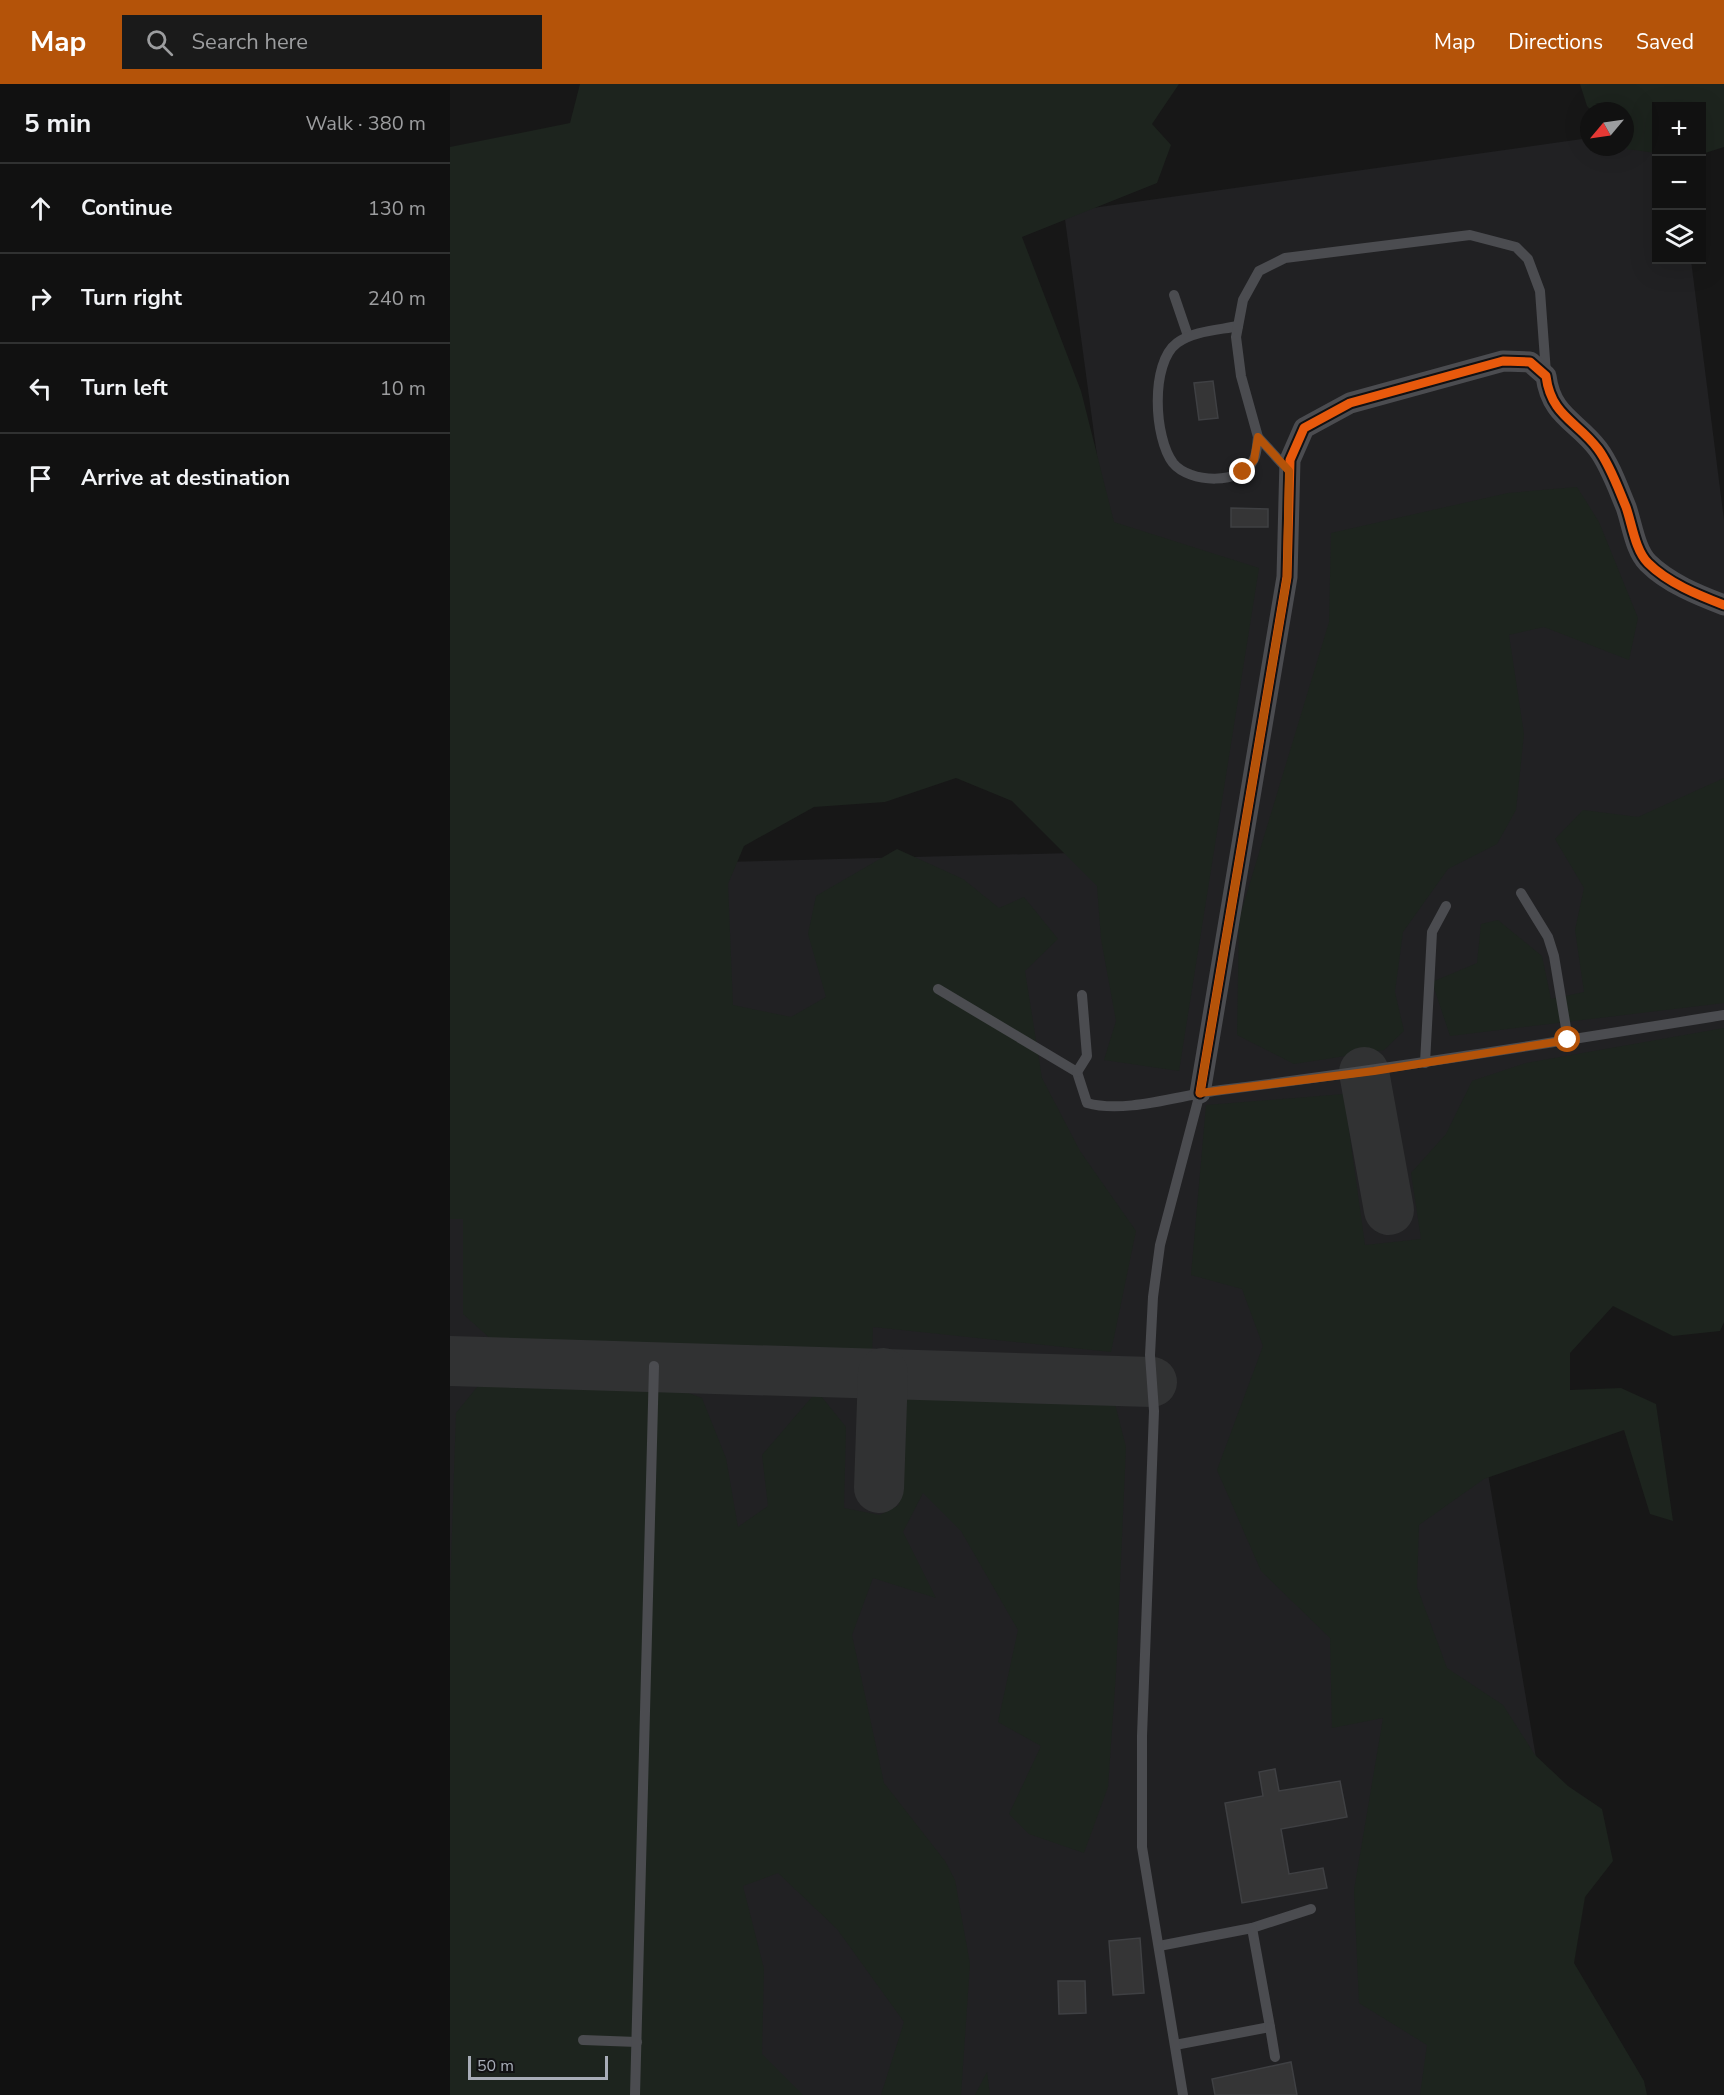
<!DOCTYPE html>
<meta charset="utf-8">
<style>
body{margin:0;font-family:"Nunito Sans",sans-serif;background:#1a1a1a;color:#f1f3f6}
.controls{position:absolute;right:18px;top:18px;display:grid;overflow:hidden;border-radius:0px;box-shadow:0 6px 24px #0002}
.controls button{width:54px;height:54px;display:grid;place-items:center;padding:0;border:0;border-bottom:2px solid #303131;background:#111;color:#f1f3f6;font:30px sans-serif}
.compass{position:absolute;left:1130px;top:18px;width:54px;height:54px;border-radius:50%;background:#111;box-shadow:0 6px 24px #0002;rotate:241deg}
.scale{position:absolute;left:18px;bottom:15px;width:140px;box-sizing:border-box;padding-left:6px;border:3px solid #a8adb8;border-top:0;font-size:16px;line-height:21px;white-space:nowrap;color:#a8adb8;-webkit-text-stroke:4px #111113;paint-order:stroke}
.stop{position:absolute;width:18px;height:18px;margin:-14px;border:4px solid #b45309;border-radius:50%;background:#fff}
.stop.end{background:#b45309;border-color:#fff;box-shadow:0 2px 6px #0008}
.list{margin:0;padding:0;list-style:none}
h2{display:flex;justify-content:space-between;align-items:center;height:78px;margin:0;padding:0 24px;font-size:26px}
h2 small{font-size:20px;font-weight:400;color:#9c9d9f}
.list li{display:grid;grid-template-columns:39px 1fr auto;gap:18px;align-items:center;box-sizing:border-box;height:90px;padding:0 24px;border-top:2px solid #303131}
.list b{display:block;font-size:22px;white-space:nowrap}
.list em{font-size:20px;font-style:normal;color:#9c9d9f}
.icon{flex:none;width:33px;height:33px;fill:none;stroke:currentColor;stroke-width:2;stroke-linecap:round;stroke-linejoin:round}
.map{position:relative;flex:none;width:1274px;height:2011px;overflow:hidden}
header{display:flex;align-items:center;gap:36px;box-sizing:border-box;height:84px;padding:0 30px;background:#b45309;color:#fff}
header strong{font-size:28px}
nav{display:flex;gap:33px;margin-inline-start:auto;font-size:21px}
.search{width:420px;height:54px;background:#1a1a1a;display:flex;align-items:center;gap:15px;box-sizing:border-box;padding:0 21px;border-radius:0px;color:#9c9d9f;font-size:22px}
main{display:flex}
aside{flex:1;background:#111}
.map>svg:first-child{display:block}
.built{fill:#212123}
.green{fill:#1d241e}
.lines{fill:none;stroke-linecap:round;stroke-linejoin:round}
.taxiway{stroke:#313233;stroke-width:50}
.building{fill:#353536;stroke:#3f4043;stroke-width:1.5}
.lane{stroke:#4b4c50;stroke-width:10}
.street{stroke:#4b4c50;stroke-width:21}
.cycleway-casing{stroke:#111113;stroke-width:13}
.cycleway{stroke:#e8590c;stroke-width:9}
.route{stroke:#b45309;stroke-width:8}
</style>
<header>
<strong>Map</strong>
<div class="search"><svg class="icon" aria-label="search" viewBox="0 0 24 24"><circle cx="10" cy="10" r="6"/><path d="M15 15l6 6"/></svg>Search here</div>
<nav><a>Map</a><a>Directions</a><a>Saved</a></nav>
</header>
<main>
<aside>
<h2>5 min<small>Walk · 380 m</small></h2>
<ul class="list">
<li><svg class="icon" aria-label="ahead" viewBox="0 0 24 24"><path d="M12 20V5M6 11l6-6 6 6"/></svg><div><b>Continue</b></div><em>130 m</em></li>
<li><svg class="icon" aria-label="right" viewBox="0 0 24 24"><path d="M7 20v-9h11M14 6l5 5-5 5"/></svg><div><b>Turn right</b></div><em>240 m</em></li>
<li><svg class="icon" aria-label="left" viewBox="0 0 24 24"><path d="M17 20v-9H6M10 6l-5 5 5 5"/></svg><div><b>Turn left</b></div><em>10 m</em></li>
<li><svg class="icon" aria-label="arrive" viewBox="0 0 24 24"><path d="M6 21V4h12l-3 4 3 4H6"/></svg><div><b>Arrive at destination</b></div></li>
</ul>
</aside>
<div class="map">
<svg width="1274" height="2011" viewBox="0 0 1274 2011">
<rect width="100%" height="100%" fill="#171717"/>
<polygon class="built" points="1206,44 1206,176 1241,176 1274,436 1274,1094 1005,1194 1143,2011 0,2011 0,785 660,768 666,512 614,128 1139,54 1139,63 1175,63"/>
<g class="green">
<polygon points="130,0 729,0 702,40 721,61 707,99 572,153 631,307 664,438 809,484 729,987 654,976 666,937 651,855 647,802 562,717 506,694 435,718 364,723 294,762 278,800 283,921 341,933 376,913 358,850 366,812 447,765 513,795 549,824 574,813 608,855 575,887 592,994 630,1067 686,1147 661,1268 423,1243 422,1269 43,1257 13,1230 13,1135 0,1135 0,63 120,39"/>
<polygon points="1130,0 1274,0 1274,63 1252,70 1252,22 1206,22 1206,69 1177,65 1175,27 1142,27 1137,22"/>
<polygon points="1127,403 1149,438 1188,534 1179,576 1094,543 1059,551 1074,650 1066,726 1047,760 998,785 953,848 945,908 954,947 934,966 844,980 787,951 789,835 879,538 881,449 1058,409"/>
<polygon points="1274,694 1274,919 1000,952 982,898 1027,879 1031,840 1048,836 1092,872 1101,915 1134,908 1125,846 1134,804 1105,755 1133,726 1188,733"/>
<polygon points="1274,944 1274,1238 1270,1247 1223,1252 1163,1222 1120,1269 1120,1306 1171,1304 1206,1320 1223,1437 1200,1430 1174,1346 1034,1395 969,1441 967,1503 997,1584 1053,1621 1085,1671 1118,1702 1152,1725 1163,1777 1135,1813 1124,1879 1194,1997 1197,2011 970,2011 977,1961 909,1919 904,1806 933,1634 882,1644 880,1554 811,1487 767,1386 813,1262 792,1205 741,1191 756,1021 894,1010 915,1161 971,1155 961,1089 996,1050 1022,997 1076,979"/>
<polygon points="184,1289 252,1314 276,1374 288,1443 318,1422 312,1371 367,1307 396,1343 394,1424 430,1431 449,1421 451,1388 439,1349 447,1315 476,1315 487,1303 615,1301 664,1316 676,1363 666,1589 658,1703 634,1769 579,1750 559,1730 591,1662 548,1638 568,1546 511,1447 473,1409 453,1448 486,1514 423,1494 402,1551 434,1699 495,1777 505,1796 520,1880 511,2011 431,2011 454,1938 387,1845 328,1789 293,1802 314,1885 312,1970 353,2011 0,2011 0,1508 6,1329 32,1297 155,1305"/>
<polygon points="537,1988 540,2011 525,2011"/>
</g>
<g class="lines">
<g class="taxiway">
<polyline points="914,988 939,1126"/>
<polyline points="0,1277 702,1298"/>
<polyline points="429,1404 433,1289"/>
</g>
</g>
<g class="building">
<polygon points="763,297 768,334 749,336 744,299"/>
<polygon points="781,424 818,425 818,443 781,443"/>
<polygon points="825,1685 829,1707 890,1697 897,1733 831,1745 839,1790 873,1784 877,1804 792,1819 775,1719 813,1712 809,1688"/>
<polygon points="690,1854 694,1909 663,1911 659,1857"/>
<polygon points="608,1897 635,1897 636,1929 609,1930"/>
<polygon points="841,1978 847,2011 765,2011 762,1995"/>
</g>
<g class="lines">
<g class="lane">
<polyline points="724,211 738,252"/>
<path d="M788 242C769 246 743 247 727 259 700 279 704 354 723 379 739 399 792 402 804 375 807 369 807 360 808 353"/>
<polyline points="838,386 808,353 791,292 786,253 793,216 809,187 835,174 1020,151 1066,163 1078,175 1090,207 1096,289"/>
<polyline points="1071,809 1098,853 1104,872 1118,956"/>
<path d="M488 905 627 988 637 1019C675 1030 730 1011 771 1006 939 985 1106 958 1274 931"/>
<polyline points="975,979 982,848 996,822"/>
<polyline points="627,988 637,972 632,911"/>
<polyline points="802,1844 861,1825"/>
<polyline points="709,1862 802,1844 820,1943 725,1961"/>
<polyline points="820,1943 825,1973"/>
<polyline points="133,1956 187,1958"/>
<polyline points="185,2011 204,1282"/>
<polyline points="733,2011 692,1763 692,1652 704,1327 700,1271 703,1213 710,1161 750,1009"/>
</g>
<path class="street" d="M750 1009 837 493 840 376 854 344 900 319 1053 277 1080 278 1096 292C1101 332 1127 337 1148 365 1160 381 1168 404 1176 423 1182 440 1185 466 1198 479 1218 499 1248 511 1274 521"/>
<defs>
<path id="cycleway" d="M750 1009 837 493 840 376 854 344 900 319 1053 277 1080 278 1096 292C1101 332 1127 337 1148 365 1160 381 1168 404 1176 423 1182 440 1185 466 1198 479 1218 499 1248 511 1274 521"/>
</defs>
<use href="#cycleway" class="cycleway-casing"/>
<use href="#cycleway" class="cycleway"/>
</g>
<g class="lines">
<polyline class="route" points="793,388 804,376 808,353 839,387 837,493 750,1009 924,987 1118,956"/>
</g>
</svg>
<div class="controls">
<button>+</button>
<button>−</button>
<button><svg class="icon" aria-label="layers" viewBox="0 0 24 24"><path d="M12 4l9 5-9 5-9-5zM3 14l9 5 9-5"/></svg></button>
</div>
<svg class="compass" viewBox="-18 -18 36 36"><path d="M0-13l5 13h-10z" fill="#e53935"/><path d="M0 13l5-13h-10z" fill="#9c9d9f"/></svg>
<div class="scale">50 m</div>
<div class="stop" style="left:1118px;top:956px"></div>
<div class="stop end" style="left:793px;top:388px"></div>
</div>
</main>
